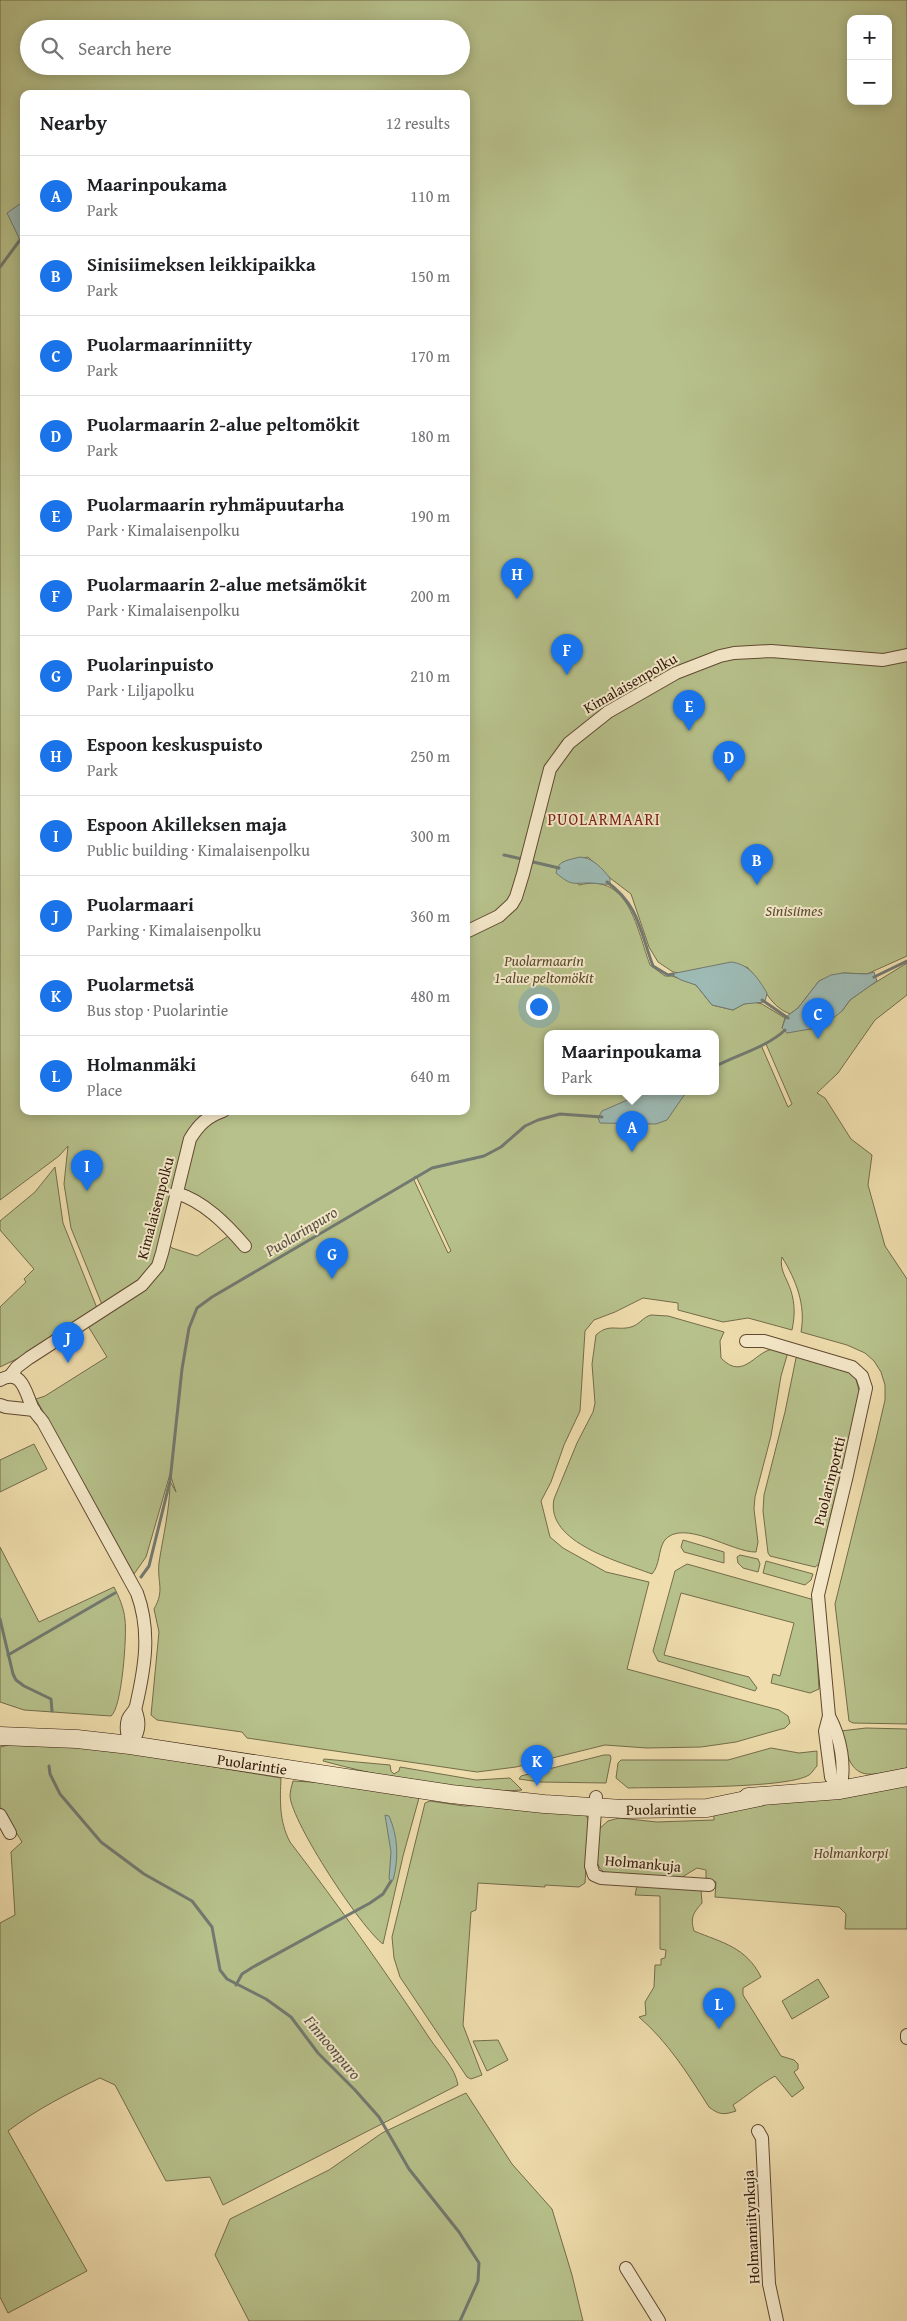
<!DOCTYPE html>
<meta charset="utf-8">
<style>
body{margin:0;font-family:"Gentium Book Plus",serif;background:#f2f2f2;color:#202124}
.controls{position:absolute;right:15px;top:15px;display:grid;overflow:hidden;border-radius:10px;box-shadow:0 2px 12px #0003}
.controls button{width:45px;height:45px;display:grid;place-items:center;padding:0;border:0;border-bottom:1px solid #e0e0e0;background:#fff;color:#202124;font:25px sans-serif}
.you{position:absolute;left:538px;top:1006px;width:18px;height:18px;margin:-12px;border:4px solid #fff;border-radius:50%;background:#1a73e8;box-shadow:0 0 0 8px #1a73e833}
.badge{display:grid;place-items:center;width:32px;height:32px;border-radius:50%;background:#1a73e8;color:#fff;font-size:16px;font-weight:700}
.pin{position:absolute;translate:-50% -41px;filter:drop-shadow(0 1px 2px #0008)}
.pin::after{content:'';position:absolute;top:26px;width:18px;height:15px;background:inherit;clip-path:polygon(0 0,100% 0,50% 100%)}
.popup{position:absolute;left:544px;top:1030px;width:175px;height:65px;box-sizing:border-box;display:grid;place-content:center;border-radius:10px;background:#fff;filter:drop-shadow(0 1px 4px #0005);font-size:16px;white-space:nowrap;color:#757577}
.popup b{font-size:19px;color:#202124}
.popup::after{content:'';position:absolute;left:50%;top:100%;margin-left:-10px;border:10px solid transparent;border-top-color:#fff}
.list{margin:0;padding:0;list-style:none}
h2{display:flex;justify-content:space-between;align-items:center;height:65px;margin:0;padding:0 20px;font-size:21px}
h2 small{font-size:16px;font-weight:400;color:#757577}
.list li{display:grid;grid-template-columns:32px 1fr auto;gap:15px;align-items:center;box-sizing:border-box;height:80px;padding:0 20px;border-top:1px solid #e0e0e0}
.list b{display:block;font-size:19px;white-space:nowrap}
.list p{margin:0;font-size:16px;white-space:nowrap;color:#757577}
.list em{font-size:16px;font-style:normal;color:#757577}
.icon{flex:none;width:28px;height:28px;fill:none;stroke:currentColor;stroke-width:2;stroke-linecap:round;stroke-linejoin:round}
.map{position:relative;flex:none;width:907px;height:2321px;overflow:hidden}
.search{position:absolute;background:#fff;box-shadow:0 2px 12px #0003;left:20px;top:20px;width:450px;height:55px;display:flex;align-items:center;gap:12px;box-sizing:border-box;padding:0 18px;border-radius:28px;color:#757577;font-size:19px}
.panel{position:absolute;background:#fff;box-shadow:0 2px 12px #0003;left:20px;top:90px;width:450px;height:1025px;border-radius:10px}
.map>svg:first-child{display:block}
.green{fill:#b7c18b;stroke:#746c4a;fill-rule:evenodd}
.water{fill:#9dbab4;stroke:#727970}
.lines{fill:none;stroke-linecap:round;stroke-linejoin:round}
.stream{stroke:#727970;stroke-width:3}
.minor-casing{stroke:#604932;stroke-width:14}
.secondary-casing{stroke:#311809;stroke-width:19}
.minor{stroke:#f5e9ca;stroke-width:12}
.secondary{stroke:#f5e9ca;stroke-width:18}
.labels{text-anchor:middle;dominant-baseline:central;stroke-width:4;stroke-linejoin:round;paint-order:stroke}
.street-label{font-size:15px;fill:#311809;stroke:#f5e9ca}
.park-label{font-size:15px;font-style:italic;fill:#594b30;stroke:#f5e9ca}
.neighbourhood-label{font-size:16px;letter-spacing:1px;fill:#7a1f14;stroke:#f5e9ca}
.water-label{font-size:16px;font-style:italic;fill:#575145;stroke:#f5e9ca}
</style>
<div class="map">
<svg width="907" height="2321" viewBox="0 0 907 2321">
<rect width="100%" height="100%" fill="#efddad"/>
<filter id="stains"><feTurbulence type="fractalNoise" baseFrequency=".004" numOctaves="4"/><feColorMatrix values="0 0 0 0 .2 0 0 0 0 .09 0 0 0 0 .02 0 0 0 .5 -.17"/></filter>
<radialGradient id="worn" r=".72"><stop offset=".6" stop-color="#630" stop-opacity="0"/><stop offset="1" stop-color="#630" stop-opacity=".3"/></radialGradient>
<g class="green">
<path d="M0 0H907V956L867 974 843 973 819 981 798 1008 790 1014C768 1006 763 983 747 967L698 969 681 973 673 972 658 962 649 947 631 894 610 878 588 857 563 862 579 885C630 872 637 931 650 965L665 976H672L696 985 712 1005 733 1010 744 1004 754 1002 762 1004 785 1018 782 1028 787 1033 842 1011 850 1000 868 987 907 963V995L875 1020 838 1073 817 1093 825 1098 851 1139 872 1155 868 1185 885 1246 907 1279V1724L853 1723 849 1721 835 1604 876 1439 885 1400V1385L881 1372 874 1361 865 1353 847 1345 801 1332C806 1305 796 1280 782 1257 779 1270 787 1278 791 1291 795 1304 795 1316 792 1330L748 1318 723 1322 678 1310V1303L643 1298 615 1312 594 1320 585 1331 580 1411 564 1445 551 1482 541 1501 550 1537 563 1548 606 1572 649 1582 627 1669 779 1710 788 1716 790 1723 785 1728 736 1742 701 1747 647 1748 605 1745 516 1767 477 1772 247 1738 242 1732 157 1720 151 1715 159 1632 154 1609C165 1590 157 1583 159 1563 163 1536 170 1509 170 1481L176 1492 170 1474 146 1557 134 1574 36 1399 45 1396 107 1357 88 1326 103 1307 71 1228 64 1184 68 1146 59 1156 0 1200ZM851 19H888V101H851ZM29 29H461V66H29ZM24 94H466V1111H24ZM548 1033H716V1091H548ZM766 1044 792 1104 788 1107 761 1045ZM416 1176 451 1251 448 1253 413 1178ZM170 1197 185 1200 230 1235 197 1256 172 1248 162 1238Z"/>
<polygon points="55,1167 63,1223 97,1308 31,1352 0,1367 0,1307 26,1282 24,1279 34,1269 0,1230 0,1221 35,1192"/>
<path d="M651 1315 668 1316 724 1332 720 1341 721 1358C745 1383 756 1347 777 1349 781 1349 785 1351 788 1352L781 1376 771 1436 755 1497 754 1509 758 1542 756 1552C733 1553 682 1517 664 1541 658 1551 660 1565 652 1574 621 1562 545 1543 554 1499L577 1443 593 1412 595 1403 592 1364 596 1335C609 1323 617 1331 631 1327 639 1325 643 1317 651 1315Z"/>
<polygon points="799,1355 843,1369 855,1376 860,1394 819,1564 815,1567 770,1556 768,1553 763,1511 764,1495 785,1412 796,1358"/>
<polygon points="34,1444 47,1469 0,1492 0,1460"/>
<polygon points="683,1540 724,1552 724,1563 684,1552 681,1547"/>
<path d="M0 1547 39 1622 114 1587C119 1597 124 1608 125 1620 127 1635 122 1708 111 1716L24 1710 0 1702Z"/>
<polygon points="740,1555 758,1559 760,1564 758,1572 743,1568 738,1563 737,1557"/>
<polygon points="766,1561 813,1574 811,1580 805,1585 763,1573"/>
<polygon points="687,1564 811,1599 814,1603 819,1689 810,1693 771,1683 773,1674 780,1676 794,1623 681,1593 664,1655 749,1677 757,1688 755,1691 658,1661 653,1651 675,1571"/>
<path d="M866 1728 907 1729V1768C862 1778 851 1782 841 1731Z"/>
<path d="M22 1742 99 1748 281 1778C280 1801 279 1821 290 1842 339 1906 386 1972 430 2039 440 2054 455 2067 458 2085L223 2205 210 2177 166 2181 115 2085 100 2078C67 2094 37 2109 8 2131L87 2271 8 2313 0 2297V1923L15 1915 11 1852 22 1842 0 1806V1747Z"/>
<path d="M771 1748 799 1753 817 1751V1766C814 1769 812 1773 809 1775 787 1789 661 1787 628 1788L616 1778 618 1763 621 1760H728Z"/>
<polygon points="604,1755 610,1755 611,1758 606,1783 540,1782 519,1779 521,1776"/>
<path d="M324 1759 390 1765 391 1771 394 1774 399 1771 400 1767 476 1780 510 1778 522 1790C464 1795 379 1776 323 1761Z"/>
<path d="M293 1781C320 1783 401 1784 419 1798L403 1856 383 1944C361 1928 292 1823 290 1796 290 1791 292 1785 293 1781Z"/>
<path d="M907 1782V1929H845L846 1914 839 1907 715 1897 716 1882 706 1878V1870L697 1868 679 1879 607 1874C591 1866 597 1846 598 1830L608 1821 619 1818 657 1822 714 1820V1814L752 1804Z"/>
<polygon points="430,1801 464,1806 494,1805 584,1811 589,1821 585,1883 579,1887 545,1885 545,1887 478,1883 476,1910 471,1912 463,2025 482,2075 471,2079 467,2077 400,1977 394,1958 392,1937 425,1803"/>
<path d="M637 1886 701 1890 702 1903C693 1913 690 1918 694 1931 723 1943 746 1947 761 1977L743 1988V1995L781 2056 794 2060 798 2064V2069L794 2072 804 2088 792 2097 775 2076C759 2085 748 2095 733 2105L736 2111C724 2115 719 2115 709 2107 688 2074 668 2042 639 2017L646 2015 645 2002 654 1987 655 1965H661V1959L665 1958 666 1950 660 1949V1896L635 1895Z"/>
<polygon points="818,1979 829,1997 792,2019 782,2001"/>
<polygon points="498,2040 508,2060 487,2071 473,2041"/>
<polygon points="466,2093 512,2164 552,2209 572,2275 583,2321 249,2321 215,2255 230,2219 329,2170 382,2133"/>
</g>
<g class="water">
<polygon points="24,201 24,241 20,240 7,213"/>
<path d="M580 857C594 858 602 869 610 878V884C603 885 597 883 590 883 571 883 572 886 556 873 557 860 570 860 580 857Z"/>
<path d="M731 962C749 964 758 978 767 993L765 1002 744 1004 733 1010 712 1005 696 985 681 980 671 974Z"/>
<polygon points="874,972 877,981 850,1000 842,1011 822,1027 787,1033 782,1028 786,1017 798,1008 819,981 831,975 843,973 867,974"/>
<polygon points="648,1091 687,1091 667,1120 656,1124 600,1123 598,1118 602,1111"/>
<path d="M385 1815 389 1816C398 1836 399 1859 393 1880L391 1881 389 1879 391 1852Z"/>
</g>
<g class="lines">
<g class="stream">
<polyline points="0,267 20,240"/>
<polyline points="504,855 522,859"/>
<polyline points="529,861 559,868"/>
<path d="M607 882C639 905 640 931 653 966L668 975 673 974"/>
<polyline points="874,977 907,961"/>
<polyline points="762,1000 788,1018"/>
<path d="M716 1066C739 1054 767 1047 785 1030"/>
<polyline points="141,1577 149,1566 170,1481 182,1369 189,1328 197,1308 212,1297 432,1168 484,1156 501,1147 525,1126 538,1120 560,1114 602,1117"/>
<polyline points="0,1619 13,1674 16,1680 24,1686 51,1699 52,1711"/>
<polyline points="8,1655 115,1593"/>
<polyline points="49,1766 50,1774 60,1794 101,1842 144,1874 192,1901 212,1927 220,1970 227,1979 266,1999 291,2017 318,2053 355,2090 379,2117 409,2169 459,2232 479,2263 478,2281 460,2321"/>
<polyline points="236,1985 242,1974 253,1967 370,1903 383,1894 391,1881"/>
</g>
<defs>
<g id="minor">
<polyline points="466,932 499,916 512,904 516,897 523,874 550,769 569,743 608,712 676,673 720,656 734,653 771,651 883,660 907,655"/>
<path d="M176 1193C204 1201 227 1225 245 1246"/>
<polyline points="746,1341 764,1341 852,1367 862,1376 866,1388 847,1475 818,1595 829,1716 825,1731 831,1777 840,1790"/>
<path d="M10 1376 17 1367 29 1358 142 1285 158 1266 162 1253 190 1139C199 1124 207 1117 223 1111"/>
<path d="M0 1380C23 1367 26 1395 33 1409 36 1414 40 1418 43 1422L137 1593C151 1631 145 1667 136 1706 135 1711 130 1714 128 1719 125 1728 128 1737 130 1745"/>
<polyline points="0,1405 6,1407 34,1410"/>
<path d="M829 1716C841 1738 846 1766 840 1790"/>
<path d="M130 1745C139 1733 141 1724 135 1709"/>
<polyline points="596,1797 591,1866 594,1875 601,1878 709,1885"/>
<polyline points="0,1815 10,1833"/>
<polyline points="907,2035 907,2038"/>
<polyline points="758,2131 762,2138 769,2284 777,2321"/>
<polyline points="626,2268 659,2321"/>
</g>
<g id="secondary">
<path id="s1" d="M0 1736 77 1739 130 1745 451 1794 544 1804 623 1809 707 1808 760 1797"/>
<polyline points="748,1797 840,1790 907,1777"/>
</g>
</defs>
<use href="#minor" class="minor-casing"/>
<use href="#secondary" class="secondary-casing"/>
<use href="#minor" class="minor"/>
<use href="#secondary" class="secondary"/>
</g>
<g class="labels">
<g class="street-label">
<text transform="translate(630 683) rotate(-30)">Kimalaisenpolku</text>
<text transform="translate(155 1208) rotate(-75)">Kimalaisenpolku</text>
<text transform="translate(829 1481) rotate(-76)">Puolarinportti</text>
<text stroke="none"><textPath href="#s1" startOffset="254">Puolarintie</textPath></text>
<text stroke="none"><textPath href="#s1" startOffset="666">Puolarintie</textPath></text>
<text transform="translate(643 1863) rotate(5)">Holmankuja</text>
<text transform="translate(751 2227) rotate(-93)">Holmanniitynkuja</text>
</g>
<g class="park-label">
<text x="794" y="910">Sinisiimes</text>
<text x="544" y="960">Puolarmaarin<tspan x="544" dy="17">1-alue peltomökit</tspan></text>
<text x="851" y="1852">Holmankorpi</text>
</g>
<g class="neighbourhood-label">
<text x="604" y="819">PUOLARMAARI</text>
</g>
<g class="water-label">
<text transform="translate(301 1231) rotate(-31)">Puolarinpuro</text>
<text transform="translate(333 2047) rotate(50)">Finnoonpuro</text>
</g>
</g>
<rect width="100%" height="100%" filter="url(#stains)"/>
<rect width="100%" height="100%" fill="url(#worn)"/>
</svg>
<div class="controls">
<button>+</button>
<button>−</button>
</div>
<div class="you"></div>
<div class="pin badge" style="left:632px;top:1152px">A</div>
<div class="popup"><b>Maarinpoukama</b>Park</div>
<div class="pin badge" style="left:757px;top:885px">B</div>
<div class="pin badge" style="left:818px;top:1039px">C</div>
<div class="pin badge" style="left:729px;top:782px">D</div>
<div class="pin badge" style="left:689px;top:731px">E</div>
<div class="pin badge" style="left:567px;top:675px">F</div>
<div class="pin badge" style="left:332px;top:1279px">G</div>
<div class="pin badge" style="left:517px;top:599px">H</div>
<div class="pin badge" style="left:87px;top:1191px">I</div>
<div class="pin badge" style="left:68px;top:1363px">J</div>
<div class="pin badge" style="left:537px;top:1786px">K</div>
<div class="pin badge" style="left:719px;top:2029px">L</div>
<div class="search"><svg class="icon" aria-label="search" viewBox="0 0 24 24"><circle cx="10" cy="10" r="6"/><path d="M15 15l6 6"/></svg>Search here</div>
<section class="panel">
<h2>Nearby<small>12 results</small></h2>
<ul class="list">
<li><span class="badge">A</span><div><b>Maarinpoukama</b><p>Park</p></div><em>110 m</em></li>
<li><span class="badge">B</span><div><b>Sinisiimeksen leikkipaikka</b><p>Park</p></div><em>150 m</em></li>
<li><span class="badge">C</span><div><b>Puolarmaarinniitty</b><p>Park</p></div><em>170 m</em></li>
<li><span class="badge">D</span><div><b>Puolarmaarin 2-alue peltomökit</b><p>Park</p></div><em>180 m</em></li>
<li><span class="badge">E</span><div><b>Puolarmaarin ryhmäpuutarha</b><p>Park · Kimalaisenpolku</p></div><em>190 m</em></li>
<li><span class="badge">F</span><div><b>Puolarmaarin 2-alue metsämökit</b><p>Park · Kimalaisenpolku</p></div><em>200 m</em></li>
<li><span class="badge">G</span><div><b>Puolarinpuisto</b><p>Park · Liljapolku</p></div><em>210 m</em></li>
<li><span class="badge">H</span><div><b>Espoon keskuspuisto</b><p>Park</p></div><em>250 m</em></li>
<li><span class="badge">I</span><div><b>Espoon Akilleksen maja</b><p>Public building · Kimalaisenpolku</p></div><em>300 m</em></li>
<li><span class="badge">J</span><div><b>Puolarmaari</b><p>Parking · Kimalaisenpolku</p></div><em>360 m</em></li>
<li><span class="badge">K</span><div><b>Puolarmetsä</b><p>Bus stop · Puolarintie</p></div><em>480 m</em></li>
<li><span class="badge">L</span><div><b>Holmanmäki</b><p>Place</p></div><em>640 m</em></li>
</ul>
</section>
</div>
